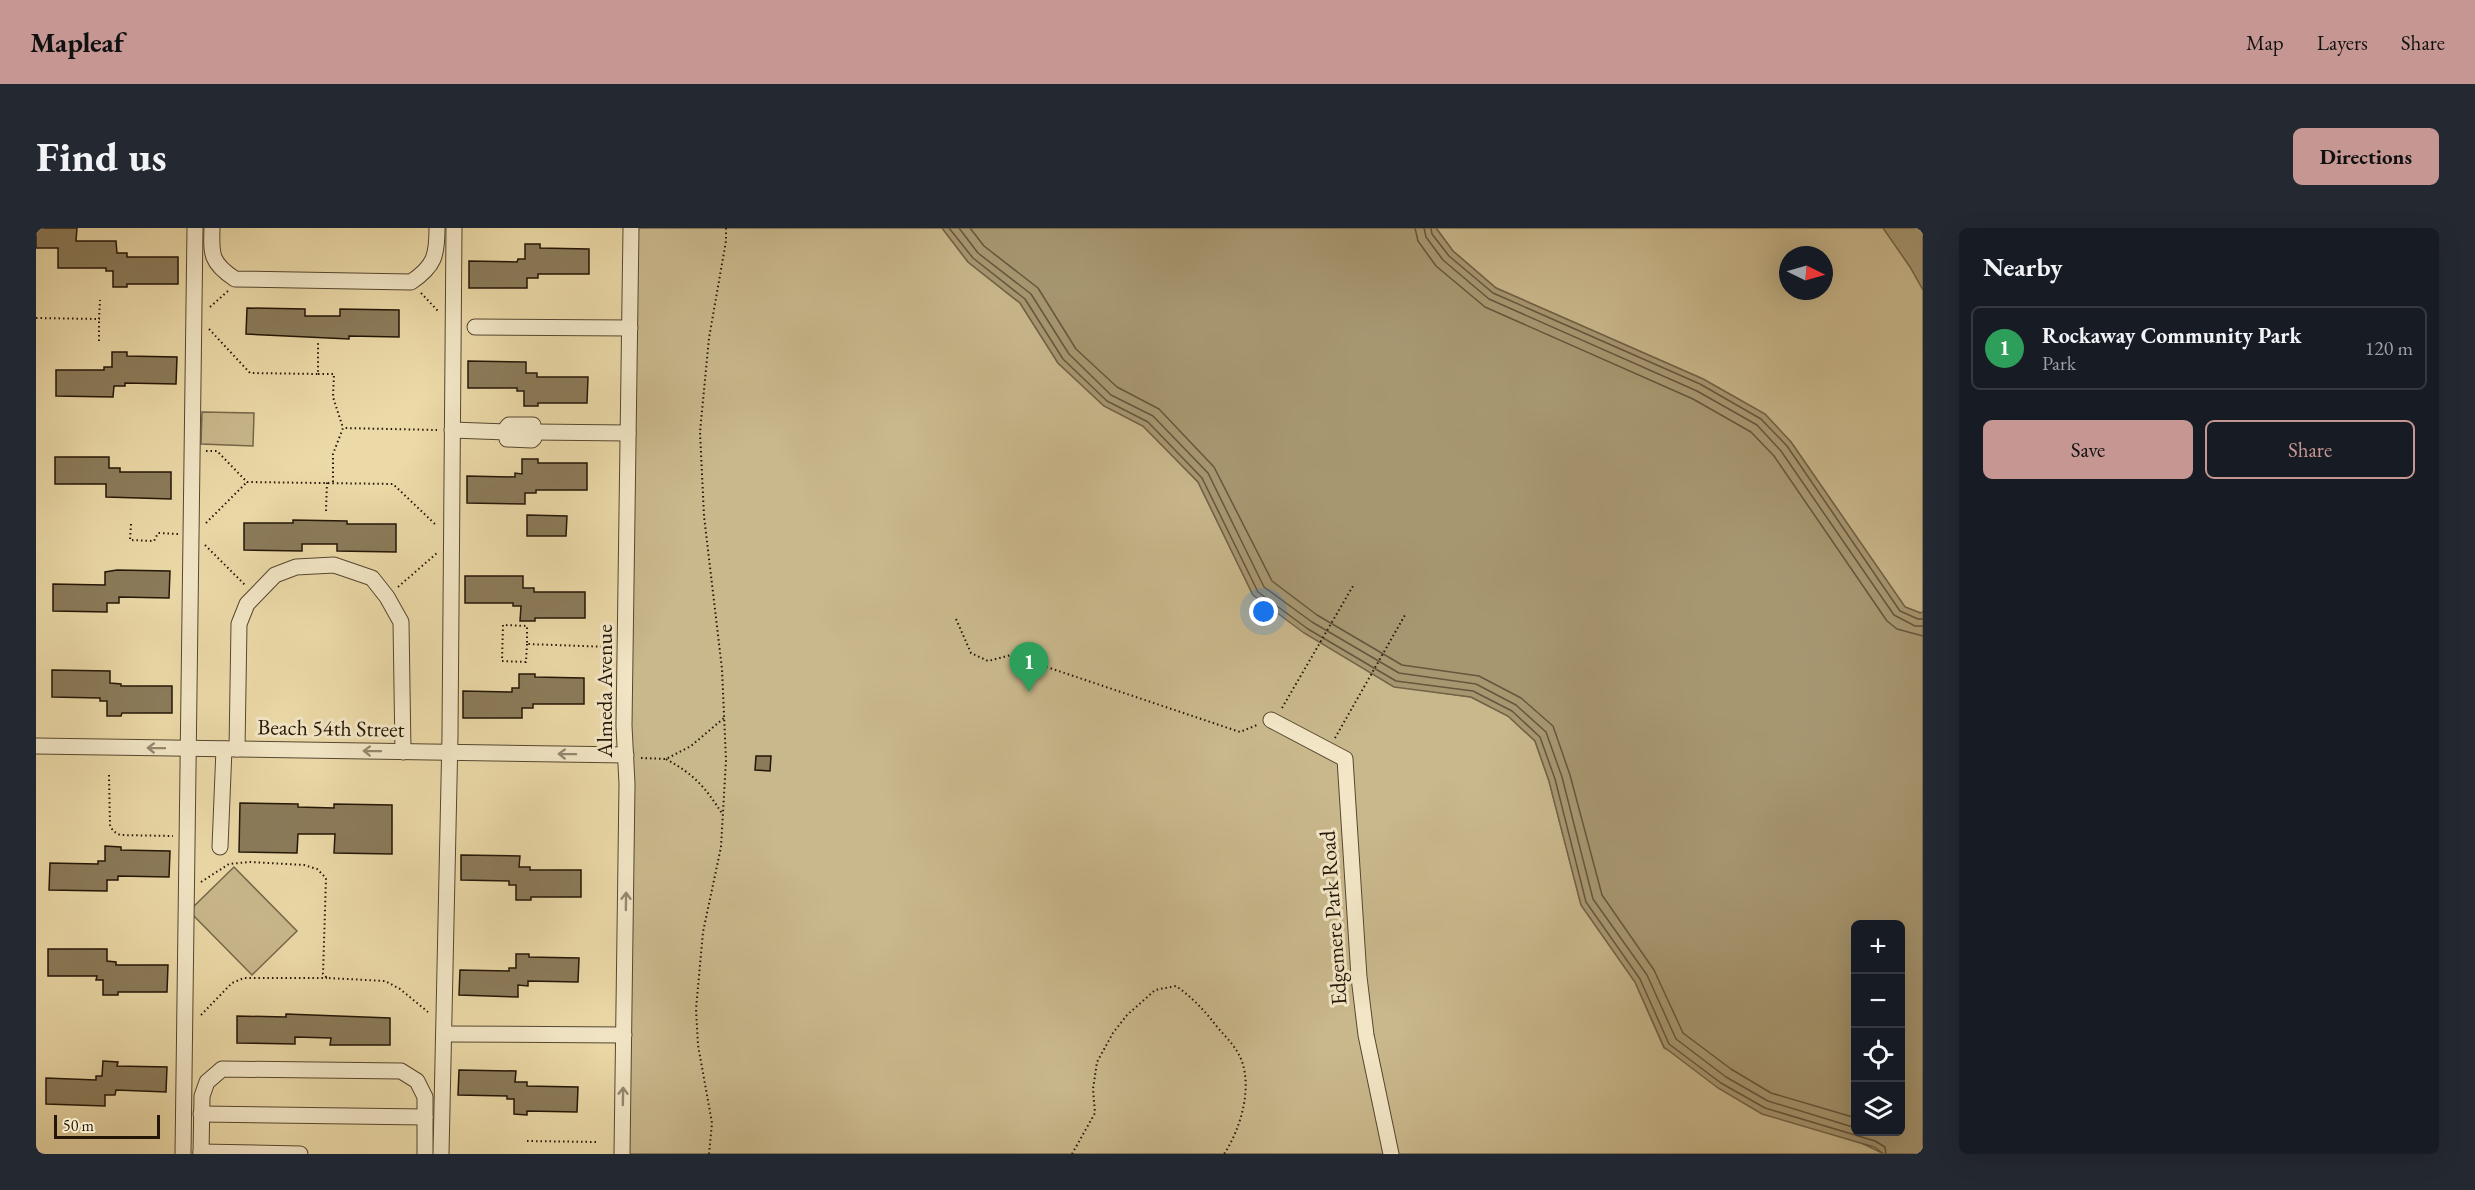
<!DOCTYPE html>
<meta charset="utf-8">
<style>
body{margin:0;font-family:"EB Garamond",serif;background:#242831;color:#f1f3f6}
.controls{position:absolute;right:18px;bottom:18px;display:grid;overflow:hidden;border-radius:9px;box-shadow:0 6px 24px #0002}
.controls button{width:54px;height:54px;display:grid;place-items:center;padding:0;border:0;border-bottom:2px solid #363941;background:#171b24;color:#f1f3f6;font:30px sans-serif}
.compass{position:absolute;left:1743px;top:18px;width:54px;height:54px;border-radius:50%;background:#171b24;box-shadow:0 6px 24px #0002;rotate:95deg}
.scale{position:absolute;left:18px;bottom:15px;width:106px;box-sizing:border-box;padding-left:6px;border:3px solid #241607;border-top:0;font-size:16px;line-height:21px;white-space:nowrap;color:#241607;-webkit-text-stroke:4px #f2e6c6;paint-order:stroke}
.you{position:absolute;left:1228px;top:384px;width:21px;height:21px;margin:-15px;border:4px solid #fff;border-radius:50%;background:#1a73e8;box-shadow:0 0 0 9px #1a73e833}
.badge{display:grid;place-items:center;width:39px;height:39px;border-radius:50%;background:#c59692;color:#fff;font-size:20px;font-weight:700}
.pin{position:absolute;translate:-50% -50px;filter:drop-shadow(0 2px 3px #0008)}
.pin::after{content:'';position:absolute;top:32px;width:21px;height:18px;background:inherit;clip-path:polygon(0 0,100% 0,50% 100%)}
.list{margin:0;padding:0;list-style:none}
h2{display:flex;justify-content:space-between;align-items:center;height:78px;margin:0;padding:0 24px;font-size:26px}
h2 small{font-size:20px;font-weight:400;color:#9ea1a6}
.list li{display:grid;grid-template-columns:39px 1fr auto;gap:18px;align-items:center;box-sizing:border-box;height:84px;margin:0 12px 12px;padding:0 12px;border:2px solid #363941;border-radius:9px}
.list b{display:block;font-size:22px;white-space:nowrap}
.list p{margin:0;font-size:20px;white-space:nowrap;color:#9ea1a6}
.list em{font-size:20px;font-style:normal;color:#9ea1a6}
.actions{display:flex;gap:12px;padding:18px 24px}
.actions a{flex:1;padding:14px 0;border:2px solid #c59692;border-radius:9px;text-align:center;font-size:21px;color:#c59692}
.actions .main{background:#c59692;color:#111}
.icon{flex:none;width:33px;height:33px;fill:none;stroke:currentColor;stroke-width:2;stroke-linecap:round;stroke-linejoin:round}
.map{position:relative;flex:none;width:1887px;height:926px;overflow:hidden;border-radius:9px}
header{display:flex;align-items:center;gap:36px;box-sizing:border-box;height:84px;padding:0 30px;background:#c59692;color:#111}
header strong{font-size:28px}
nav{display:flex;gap:33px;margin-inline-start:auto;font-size:21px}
.intro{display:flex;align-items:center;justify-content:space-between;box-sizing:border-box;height:144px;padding:0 36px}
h1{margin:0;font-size:42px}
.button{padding:15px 27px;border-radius:9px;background:#c59692;color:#111;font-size:21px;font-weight:700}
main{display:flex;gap:36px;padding:0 36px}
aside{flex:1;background:#171b24;border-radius:9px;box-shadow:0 6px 24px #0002}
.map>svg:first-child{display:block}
.green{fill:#c9b88c;stroke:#76674a;stroke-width:1.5;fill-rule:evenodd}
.water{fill:#a79771;stroke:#736347;stroke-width:1.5;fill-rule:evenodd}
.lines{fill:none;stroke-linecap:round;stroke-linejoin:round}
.shore{stroke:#66563c;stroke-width:1.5}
.building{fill:#8b7b5a;stroke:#241607;stroke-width:1.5}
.minor-casing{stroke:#56472f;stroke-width:17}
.path{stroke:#241607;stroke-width:2;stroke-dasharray:1.5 3;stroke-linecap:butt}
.minor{stroke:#f2e6c6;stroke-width:15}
.oneway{stroke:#958870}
.labels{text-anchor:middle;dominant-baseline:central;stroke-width:6;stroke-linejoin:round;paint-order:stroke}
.street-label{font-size:22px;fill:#241607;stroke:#f2e6c6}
</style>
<header>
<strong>Mapleaf</strong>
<nav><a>Map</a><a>Layers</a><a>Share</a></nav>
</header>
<div class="intro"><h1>Find us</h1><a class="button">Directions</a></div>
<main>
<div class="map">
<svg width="1887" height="926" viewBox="0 0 1887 926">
<rect width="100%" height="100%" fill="#ebd9a7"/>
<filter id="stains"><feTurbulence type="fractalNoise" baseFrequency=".00333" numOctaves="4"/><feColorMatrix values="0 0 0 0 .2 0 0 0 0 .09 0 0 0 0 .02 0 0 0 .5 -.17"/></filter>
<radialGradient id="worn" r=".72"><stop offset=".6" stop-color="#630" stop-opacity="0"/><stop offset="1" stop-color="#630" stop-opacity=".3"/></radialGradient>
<g class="green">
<polygon points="595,0 906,0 932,34 984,75 1022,135 1068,178 1107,198 1162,254 1217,367 1358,458 1435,469 1472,488 1499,513 1513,553 1545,677 1599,754 1628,820 1848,926 586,926"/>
<path d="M1400 0H1872L1887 24V384L1885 385 1869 379 1755 214 1729 186 1667 151 1460 60 1417 23ZM1752 27H1788V63H1752Z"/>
<polygon points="166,184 218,185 217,218 165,216"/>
<polygon points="198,639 261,703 216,747 153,683"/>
</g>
<g class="water">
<path d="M906 0H1400L1417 23 1460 60 1667 151 1729 186 1755 214 1869 379 1884 385 1887 384V926H1848L1838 919 1726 886 1682 860 1628 819 1599 754 1545 677 1513 553 1499 513 1472 488 1435 469 1358 459 1268 405 1217 367 1162 254 1107 198 1068 178 1022 135 984 75 932 34ZM1820 696H1864V904H1820Z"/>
<polygon points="1847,0 1887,0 1887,62 1874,39"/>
</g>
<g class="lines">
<g class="shore">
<polyline points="913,0 937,30 989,71 1027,131 1071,173 1112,194 1166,250 1222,364 1272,401 1360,453 1437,463 1476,483 1504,509 1519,551 1550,674 1604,751 1633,816 1685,855 1729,880 1839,913 1849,919 1850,926"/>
<polyline points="923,0 942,25 995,66 1033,126 1075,167 1117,188 1172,245 1228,359 1276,394 1363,445 1440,456 1480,477 1510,504 1526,549 1557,671 1611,747 1640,811 1690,849 1732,873 1820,900"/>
<polyline points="934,0 948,18 1002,60 1040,121 1081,159 1123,181 1178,239 1236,353 1281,387 1366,437 1443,448 1485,470 1517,498 1534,547 1566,667 1618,742 1647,805 1695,841 1735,865 1820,890"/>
<polyline points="1379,0 1382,13 1400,38 1449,79 1657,171 1715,204 1738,228 1851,393 1861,401 1887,408"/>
<polyline points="1388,0 1390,9 1407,32 1453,71 1661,163 1721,197 1745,223 1858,387 1879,398 1887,398"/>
<polyline points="1395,0 1396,6 1413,28 1457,65 1664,156 1725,191 1751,218 1864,383 1882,391 1887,391"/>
</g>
</g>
<g class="building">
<polygon points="0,0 41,0 40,13 80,13 81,25 91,25 91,29 142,29 142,56 91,56 91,59 77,59 77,43 70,43 70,40 22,40 22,20 0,20"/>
<polygon points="489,16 504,16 504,20 553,21 553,46 502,46 502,50 491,50 491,60 433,60 433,33 481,34 482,31 489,31"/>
<polygon points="211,80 269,81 269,88 304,88 304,81 363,82 363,109 313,108 313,111 210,106"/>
<polygon points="76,124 91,124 91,128 141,129 140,156 89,155 89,158 78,158 77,169 20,168 20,142 68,142 68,139 76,139"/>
<polygon points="432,133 490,134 490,145 501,145 501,149 552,149 551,175 502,175 502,178 488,178 488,163 481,163 481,160 432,160"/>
<polygon points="19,229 73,229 73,240 84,240 84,244 135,244 135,271 70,269 70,256 19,256"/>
<polygon points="486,231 502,231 502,235 551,235 551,262 500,262 500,265 489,265 489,276 431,275 431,248 479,249 479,245 486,246"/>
<polygon points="491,287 531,288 530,308 491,308"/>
<polygon points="257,292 311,293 311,296 360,296 360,324 301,323 301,316 266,316 266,323 208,322 208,295 257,295"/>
<polygon points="81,342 134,343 133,370 83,369 83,375 71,375 71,384 17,383 17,356 69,357 69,344"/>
<polygon points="429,348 487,348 487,360 498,360 498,364 549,364 549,390 499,390 499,393 484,393 485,378 477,378 477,375 429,375"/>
<polygon points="16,442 74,443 74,455 85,456 85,458 136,458 136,485 86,485 85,488 71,488 71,473 64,473 64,470 16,469"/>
<polygon points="483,446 499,446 499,449 548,450 548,476 497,476 497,480 486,480 486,490 427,490 427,463 476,464 476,460 483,460"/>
<polygon points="720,528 735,528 734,543 719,542"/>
<polygon points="204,575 262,576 262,579 298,580 298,576 356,577 356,626 298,625 299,606 262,606 261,625 203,624"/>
<polygon points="69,618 85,619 85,622 134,623 133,649 82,648 82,652 71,652 71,663 13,662 14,635 62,636 62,633 69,633"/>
<polygon points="425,627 484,628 483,639 494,639 494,642 545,642 545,669 495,669 495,672 480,672 480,657 473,657 473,653 425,652"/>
<polygon points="12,721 71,721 71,733 80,734 80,737 132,737 131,764 82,764 82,767 67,767 67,752 60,752 61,748 12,748"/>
<polygon points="480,726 493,726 493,729 543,730 542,754 492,753 492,758 482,757 482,769 423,767 424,742 473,743 473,740 480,740"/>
<polygon points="250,786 354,790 354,817 294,817 295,810 259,809 259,816 201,815 201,788 250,789"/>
<polygon points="67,833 82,834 81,838 131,839 130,864 80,862 79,867 69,867 69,878 10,876 10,850 60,852 60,848 66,848"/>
<polygon points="423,842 480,843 479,854 491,854 491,858 542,859 541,884 491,883 491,887 478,886 478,871 471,871 471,868 422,867"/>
</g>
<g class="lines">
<defs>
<g id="minor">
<path d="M176 0C175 27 175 35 199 51L375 54C399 38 401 27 401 0"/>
<polyline points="439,99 594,100"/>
<polygon points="473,197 497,197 498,210 496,212 471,211 471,199"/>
<polyline points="416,202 471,204"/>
<polyline points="498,204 592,205"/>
<polyline points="1235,492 1309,531 1323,749 1330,807 1355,926"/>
<polyline points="0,518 590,527"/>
<polyline points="201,521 203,396 211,376 239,347 260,339 298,337 336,350 351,369 365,394 367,524"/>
<polyline points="184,619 188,521"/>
<polyline points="408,806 588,807"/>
<polyline points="165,886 389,889"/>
<polyline points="165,924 264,926"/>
<polyline points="147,926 159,0"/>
<polyline points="165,926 166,868 171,854 186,841 365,843 381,853 389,869 389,926"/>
<polyline points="405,926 414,507 418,0"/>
<polyline points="586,926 591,556 588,498 595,0"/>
</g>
</defs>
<use href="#minor" class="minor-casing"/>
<g class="path">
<polyline points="385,65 402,83"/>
<polyline points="174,79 192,63"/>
<polyline points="0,90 63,91 64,72"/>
<polyline points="173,101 214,145 282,146 282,115"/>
<polyline points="63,113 63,91"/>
<polyline points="282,146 298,146 297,169 307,200"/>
<polyline points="170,223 181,223 211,254 357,256 401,298"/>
<polyline points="297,254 297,226 307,200 401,202"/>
<polyline points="290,283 291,254"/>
<polyline points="170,295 211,254"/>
<polyline points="95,296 94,312 118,313 122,305 142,306"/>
<polyline points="169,317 210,358"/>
<polyline points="362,359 401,325"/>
<polyline points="920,391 935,425 952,433 975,427 1204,504 1221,497"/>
<polyline points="491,416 490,434 466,433 467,397 491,398 491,416 574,419"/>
<polyline points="1246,480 1317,358"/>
<polyline points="1299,510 1369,387"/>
<polyline points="605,530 630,531 655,518 688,490"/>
<path d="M630 531C659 547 669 559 687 587"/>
<polyline points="73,547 74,597 77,603 84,607 137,608"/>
<polyline points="165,654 193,636 213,634 268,637 281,641 290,650 287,746 291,750 349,753 364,761 392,784"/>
<polyline points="165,787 196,755 208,750 291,750"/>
<polyline points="491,913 562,914"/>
<polyline points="673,926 676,895 662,817 660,781 667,704 685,619 690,532 686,441 668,288 664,204 673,110 690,13 690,0"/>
<path d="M1036 926 1059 885 1057 861 1061 834 1077 805 1091 787 1119 762 1140 758C1157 770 1169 783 1182 800 1189 808 1197 816 1202 825 1219 854 1205 901 1188 926"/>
</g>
<use href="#minor" class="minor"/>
</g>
<defs><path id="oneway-shaft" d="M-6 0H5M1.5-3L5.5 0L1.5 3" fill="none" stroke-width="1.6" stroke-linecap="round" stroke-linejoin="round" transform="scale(1.5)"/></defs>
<g class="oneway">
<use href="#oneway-shaft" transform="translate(120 520) rotate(-179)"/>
<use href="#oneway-shaft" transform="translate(336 523) rotate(-179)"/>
<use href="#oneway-shaft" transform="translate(531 526) rotate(-179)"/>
<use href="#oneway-shaft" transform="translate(590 673) rotate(-89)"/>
<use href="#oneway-shaft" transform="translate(587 868) rotate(-89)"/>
</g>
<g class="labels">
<g class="street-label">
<text transform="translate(568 463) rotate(-90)">Almeda Avenue</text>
<text transform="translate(295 500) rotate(1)">Beach 54th Street</text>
<text transform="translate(1297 690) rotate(-94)">Edgemere Park Road</text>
</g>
</g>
<rect width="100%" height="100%" filter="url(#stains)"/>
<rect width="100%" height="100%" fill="url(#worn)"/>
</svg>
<div class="controls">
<button>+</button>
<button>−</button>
<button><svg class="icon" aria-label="locate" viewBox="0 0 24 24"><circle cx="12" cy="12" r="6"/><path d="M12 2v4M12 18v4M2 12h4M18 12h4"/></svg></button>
<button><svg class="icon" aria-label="layers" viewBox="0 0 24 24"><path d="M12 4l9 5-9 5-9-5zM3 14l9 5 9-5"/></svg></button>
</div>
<svg class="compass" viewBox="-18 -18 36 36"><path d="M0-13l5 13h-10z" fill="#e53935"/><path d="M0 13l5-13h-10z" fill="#9ea1a6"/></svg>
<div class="scale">50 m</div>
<div class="you"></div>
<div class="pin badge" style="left:993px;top:464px;background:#2e9e5b">1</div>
</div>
<aside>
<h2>Nearby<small></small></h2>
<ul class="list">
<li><span class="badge" style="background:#2e9e5b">1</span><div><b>Rockaway Community Park</b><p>Park</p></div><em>120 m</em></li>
</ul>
<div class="actions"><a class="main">Save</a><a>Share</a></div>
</aside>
</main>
